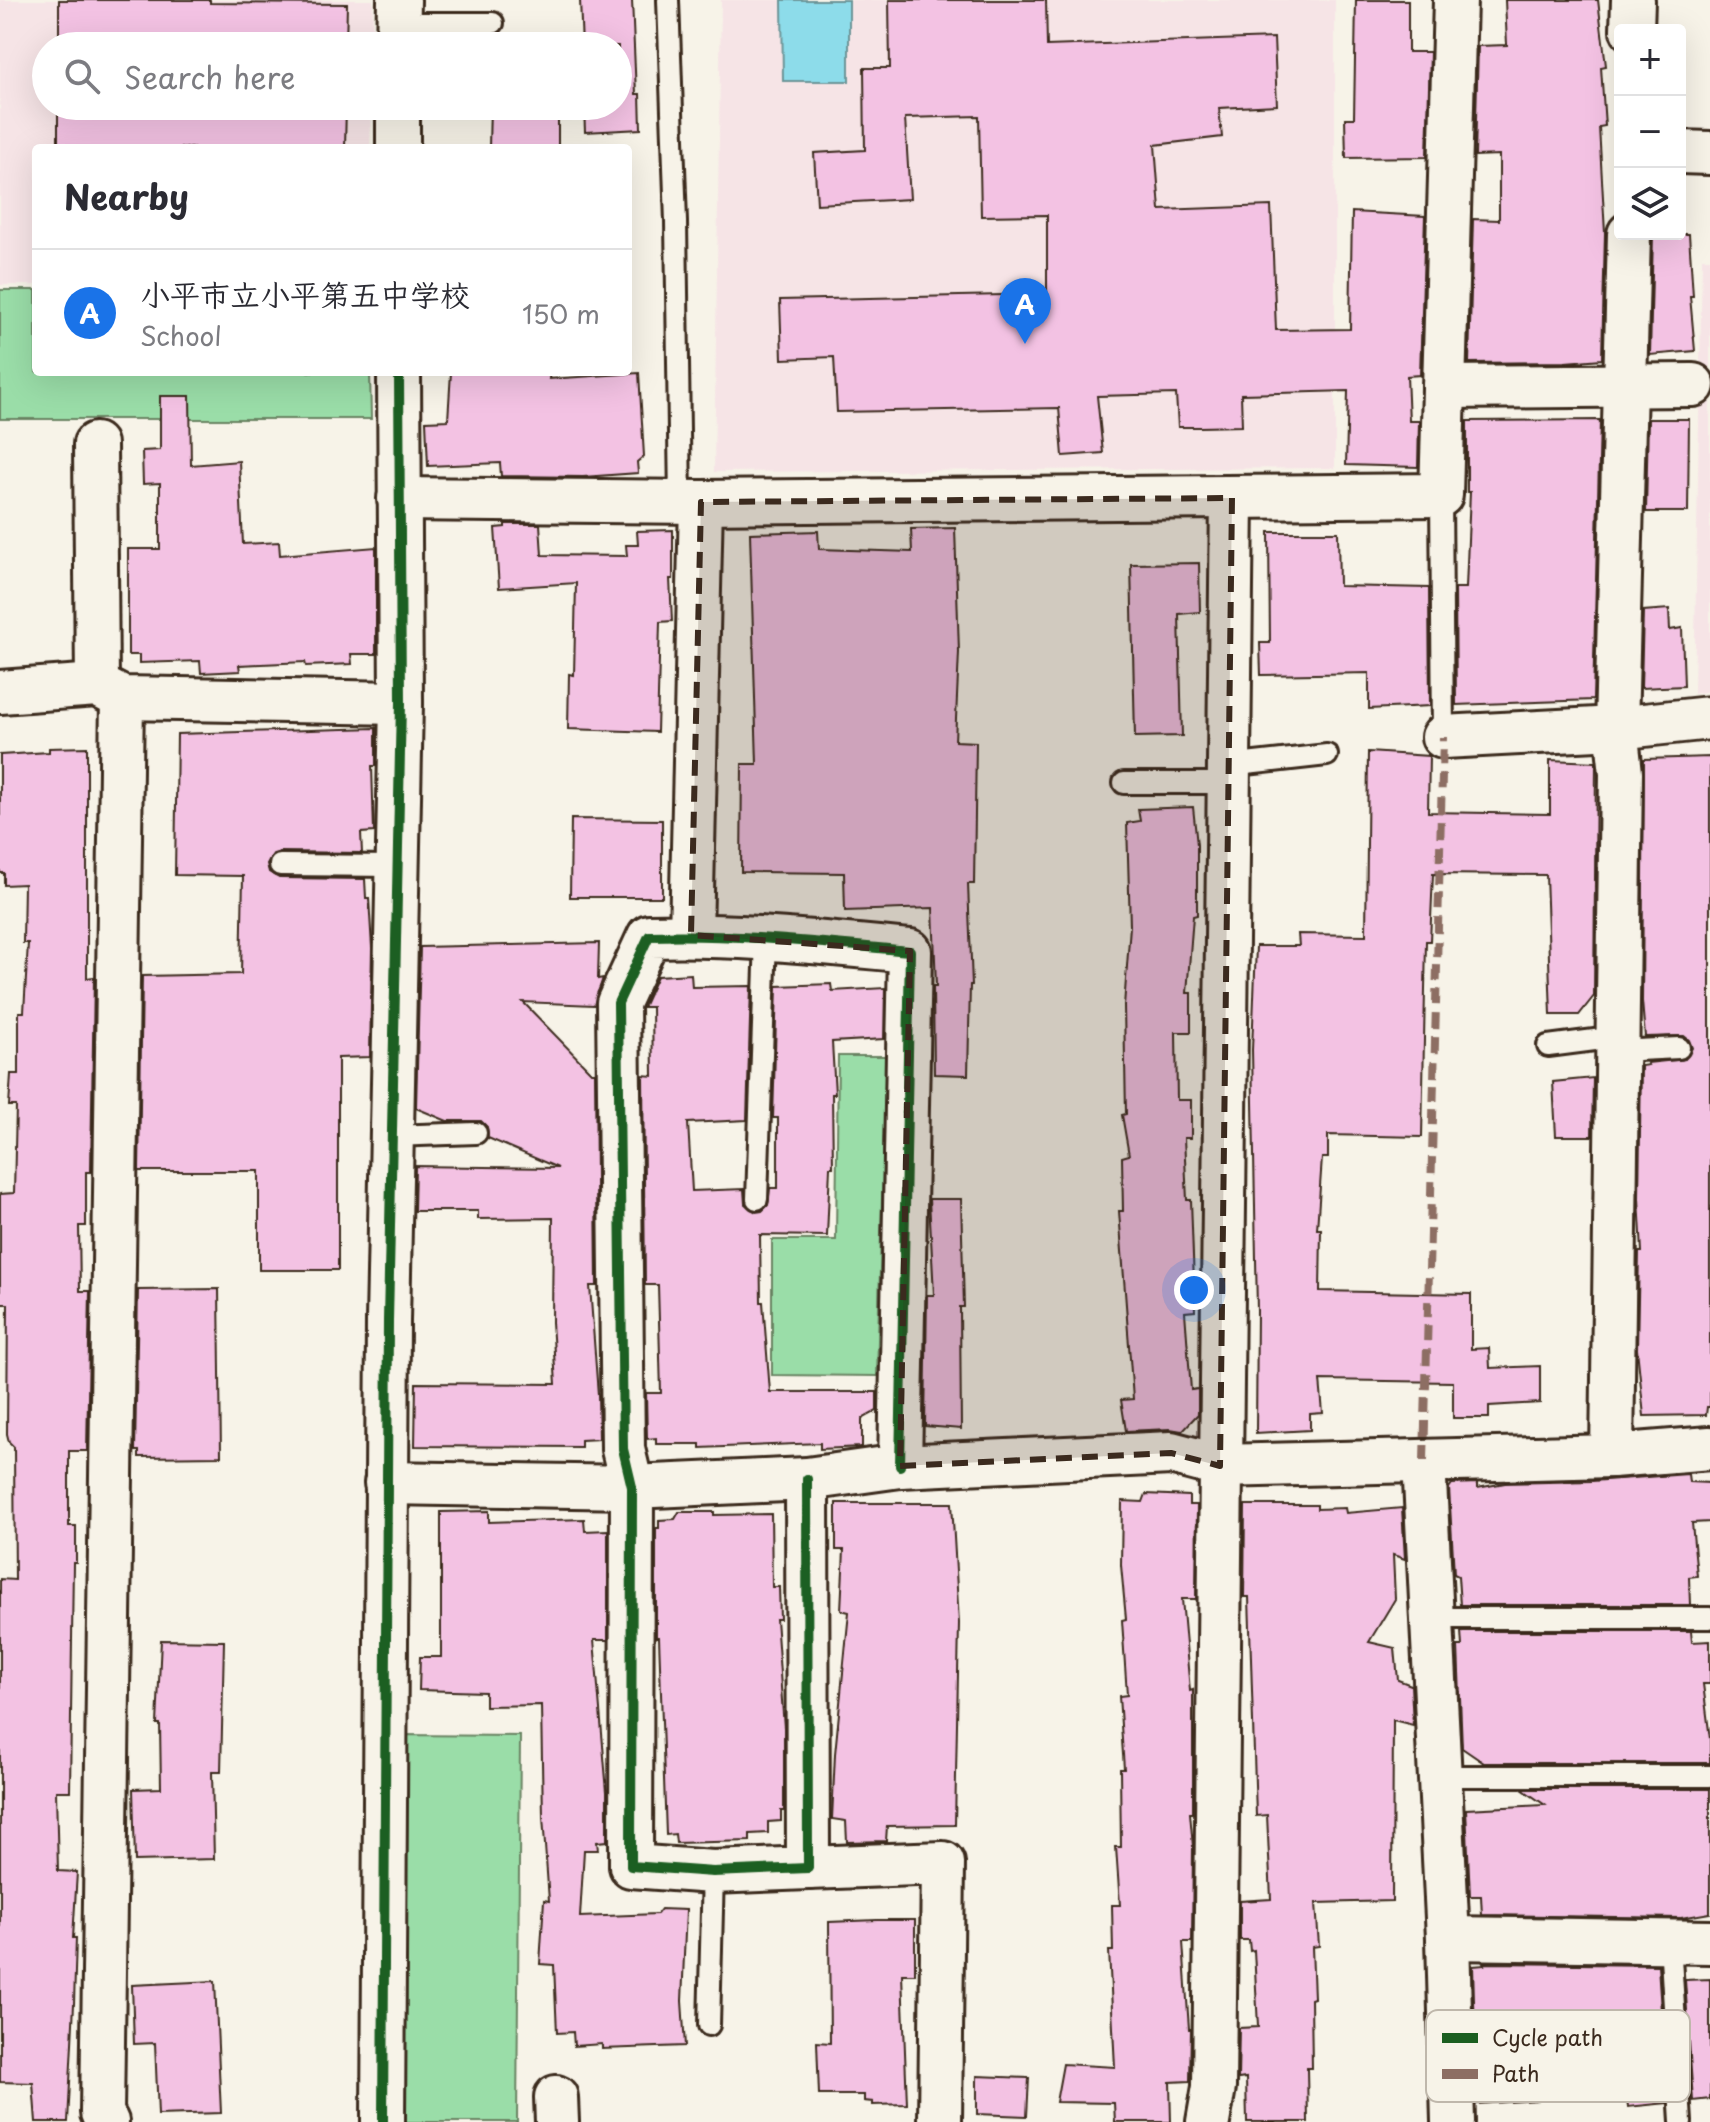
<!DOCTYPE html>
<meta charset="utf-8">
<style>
body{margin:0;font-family:"Playpen Sans","Klee One",sans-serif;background:#f2f2f3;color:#2b2b33}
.controls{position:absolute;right:24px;top:24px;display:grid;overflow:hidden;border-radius:8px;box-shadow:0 8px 32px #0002}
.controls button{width:72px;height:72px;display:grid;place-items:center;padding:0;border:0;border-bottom:2px solid #e1e1e2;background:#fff;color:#2b2b33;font:40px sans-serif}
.you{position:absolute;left:1194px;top:1290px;width:28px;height:28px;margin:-20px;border:6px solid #fff;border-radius:50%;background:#1a73e8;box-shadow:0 0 0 12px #1a73e833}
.badge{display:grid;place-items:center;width:52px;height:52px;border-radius:50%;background:#1a73e8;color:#fff;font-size:26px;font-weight:700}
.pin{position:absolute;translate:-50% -66px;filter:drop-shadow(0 2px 4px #0008)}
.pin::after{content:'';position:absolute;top:42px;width:28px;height:24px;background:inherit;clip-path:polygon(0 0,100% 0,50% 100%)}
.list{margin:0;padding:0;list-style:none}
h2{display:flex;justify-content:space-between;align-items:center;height:104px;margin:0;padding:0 32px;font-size:34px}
h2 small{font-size:26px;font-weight:400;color:#7c7c81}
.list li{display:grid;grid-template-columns:52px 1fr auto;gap:24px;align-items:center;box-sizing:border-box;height:128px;padding:0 32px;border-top:2px solid #e1e1e2}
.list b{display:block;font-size:30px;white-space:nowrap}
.list p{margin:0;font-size:26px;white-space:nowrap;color:#7c7c81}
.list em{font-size:26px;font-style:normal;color:#7c7c81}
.icon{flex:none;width:44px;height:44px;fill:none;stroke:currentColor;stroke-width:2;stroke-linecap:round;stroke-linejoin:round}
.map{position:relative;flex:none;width:1710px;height:2122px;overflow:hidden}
.search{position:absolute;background:#fff;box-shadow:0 8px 32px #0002;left:32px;top:32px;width:600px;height:88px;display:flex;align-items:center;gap:20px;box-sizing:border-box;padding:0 28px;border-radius:44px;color:#7c7c81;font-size:30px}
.panel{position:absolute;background:#fff;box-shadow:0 8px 32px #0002;left:32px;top:144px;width:600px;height:232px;border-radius:8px}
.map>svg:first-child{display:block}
.built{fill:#f6e4e6}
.green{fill:#9adda8;stroke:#6a8463;stroke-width:2}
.water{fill:#8ddcea;stroke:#6c9598;stroke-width:2}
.building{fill:#f3c2e3;stroke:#3b2a1e;stroke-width:2}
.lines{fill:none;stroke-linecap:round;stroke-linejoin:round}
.lane-casing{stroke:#3b2a1e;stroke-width:26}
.street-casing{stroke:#3b2a1e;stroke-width:48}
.lane{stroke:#f7f3e8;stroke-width:20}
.street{stroke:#f7f3e8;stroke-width:42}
.quiet{stroke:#8d6e63;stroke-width:8;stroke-dasharray:16 8;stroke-linecap:butt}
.cycleway-casing{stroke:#f7f3e8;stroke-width:15}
.cycleway{stroke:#1b5e20;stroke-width:10}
.marked{fill:#3b2a1e;fill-opacity:0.2;stroke:#3b2a1e;stroke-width:6;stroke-dasharray:16 10;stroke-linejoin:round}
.key{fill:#f7f3e8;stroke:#bfb7ab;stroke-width:2}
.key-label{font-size:22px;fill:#3b2a1e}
</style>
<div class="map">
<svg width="1710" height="2122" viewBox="0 0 1710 2122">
<rect width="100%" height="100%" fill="#f7f3e8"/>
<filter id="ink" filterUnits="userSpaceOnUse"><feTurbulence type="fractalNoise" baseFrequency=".0125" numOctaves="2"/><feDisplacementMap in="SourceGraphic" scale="16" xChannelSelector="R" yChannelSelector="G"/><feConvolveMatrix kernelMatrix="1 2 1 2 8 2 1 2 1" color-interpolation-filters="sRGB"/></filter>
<g filter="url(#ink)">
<g class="built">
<polygon points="0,0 373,0 372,46 46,46 46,106 371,106 370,148 36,148 36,285 0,285"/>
<polygon points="721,0 1335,0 1335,468 714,472"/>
<polygon points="1702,258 1710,258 1710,691 1694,694"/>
</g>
<g class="green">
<polygon points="0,290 36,290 36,372 370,372 371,419 0,419"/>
<polygon points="838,1056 886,1056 877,1376 772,1375 772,1240 836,1240"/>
<polygon points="399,1735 520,1736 517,2122 402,2122"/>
</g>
<polygon class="water" points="782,0 849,0 849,81 783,81"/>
<g class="building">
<polygon points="59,0 210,0 210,3 347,4 346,46 59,46"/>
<polygon points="580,0 632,0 636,94 640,94 641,129 585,132 584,106 618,106 618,46 582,46"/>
<polygon points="889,0 1046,0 1047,46 1274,38 1277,105 1219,108 1222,137 1155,145 1160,210 1271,206 1276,330 1350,329 1352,212 1425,216 1420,375 1407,376 1409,421 1419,421 1418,467 1346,465 1348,391 1241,394 1242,426 1200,427 1178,427 1176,394 1097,396 1103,453 1063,456 1059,408 837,412 834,357 782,359 780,300 1047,294 1047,215 981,216 979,116 905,118 910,199 817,204 814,153 865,150 864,68 890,68"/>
<polygon points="1356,0 1408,0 1408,52 1430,52 1427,157 1346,158 1345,118 1354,118"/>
<polygon points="1505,0 1598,0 1606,66 1601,67 1605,126 1599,127 1605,233 1602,359 1565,362 1469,363 1473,219 1499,220 1499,155 1475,156 1478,46 1507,45"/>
<polygon points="58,106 346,106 345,148 58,148"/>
<polygon points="490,106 558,106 558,148 489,148"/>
<polygon points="1653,234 1689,234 1693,296 1690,296 1695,351 1650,355"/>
<polygon points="451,372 550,372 549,379 639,373 644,456 637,462 638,473 583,477 501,476 500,463 428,466 426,421 448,420"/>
<polygon points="160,396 190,396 191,465 239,461 243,544 279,542 280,555 376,547 376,654 351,654 352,664 306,666 305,662 239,665 240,671 201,673 200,661 139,663 139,655 128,655 128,549 160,549 160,483 143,484 142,451 160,450"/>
<polygon points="1648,419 1689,419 1688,512 1646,512"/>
<polygon points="1600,420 1593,700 1456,705 1455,588 1466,588 1470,492 1467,492 1467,421"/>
<polygon points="505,524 540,524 542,555 627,556 626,545 638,545 637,531 673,530 673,579 670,579 672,621 660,622 657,732 568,729 569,674 574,675 576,583 499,588 495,528 505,527"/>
<polygon points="955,528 959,652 955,741 976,742 974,884 968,884 972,985 970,985 968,1075 934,1074 933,986 936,986 933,908 845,911 844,873 741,872 742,764 757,764 750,533 818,531 819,549 912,552 911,529"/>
<polygon points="1269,532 1338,532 1339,586 1429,588 1430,706 1369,709 1369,673 1261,675 1260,643 1270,643"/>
<polygon points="1199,563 1200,612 1179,614 1182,736 1135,737 1131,564"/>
<polygon points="1669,609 1670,630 1682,628 1684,686 1641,688 1643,611"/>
<polygon points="376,728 376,766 372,766 374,832 361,833 362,853 280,852 273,854 267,864 269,872 279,878 365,879 366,898 369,898 372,948 370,1057 338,1058 338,1270 259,1270 259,1171 139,1171 142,976 241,974 243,876 175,875 177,734"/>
<polygon points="87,747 87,978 94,977 91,1172 86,1172 86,1226 79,1226 80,1291 90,1291 87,1451 69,1451 69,1526 76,1526 76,1563 73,1563 70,1791 56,1791 58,1871 77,1872 73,1938 76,1938 74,2004 68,2122 36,2122 33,2083 0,2082 0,1579 15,1580 14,1447 9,1442 7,1434 8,1304 0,1304 0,1194 14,1193 16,1106 9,1106 11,1074 19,1074 19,1012 24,1012 28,943 23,943 24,884 4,885 4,873 0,873 0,755 49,752 49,748"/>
<polygon points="1368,752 1429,756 1428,812 1550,814 1550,760 1596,762 1594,996 1579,1015 1551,1015 1546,875 1433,874 1430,941 1426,941 1422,1137 1328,1135 1328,1158 1322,1158 1317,1229 1321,1229 1320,1291 1471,1294 1471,1349 1489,1348 1490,1368 1540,1366 1540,1403 1489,1406 1489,1418 1453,1418 1453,1382 1320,1380 1323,1413 1310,1414 1310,1430 1256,1433 1257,1311 1252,1050 1256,946 1299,946 1298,934 1366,935"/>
<polygon points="1710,757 1710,1407 1707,1407 1706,1415 1644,1416 1637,1349 1639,1252 1642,1252 1639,1198 1641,1066 1648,1065 1647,1063 1685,1059 1692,1048 1689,1040 1684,1036 1645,1037 1642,1001 1644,759"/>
<polygon points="1193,807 1197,845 1197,915 1193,916 1187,993 1191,993 1191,1032 1176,1032 1177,1100 1191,1100 1191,1138 1184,1138 1187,1200 1191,1200 1195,1311 1185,1312 1191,1390 1198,1389 1198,1414 1182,1431 1170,1429 1126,1431 1121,1400 1133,1399 1119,1211 1123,1211 1122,1157 1129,1155 1122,1115 1126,1114 1124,1006 1130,926 1127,823 1140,821 1138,809"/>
<polygon points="571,819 662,820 662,897 570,897"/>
<polygon points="599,943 598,979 603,978 594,1005 523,1002 591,1072 595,1072 597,1286 590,1286 598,1395 599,1439 581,1440 581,1447 415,1446 416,1383 556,1384 552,1322 553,1218 478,1219 478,1211 414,1211 415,1166 558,1168 488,1138 487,1127 481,1121 447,1121 416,1108 420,947"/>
<polygon points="691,974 692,987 751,986 747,1120 688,1123 692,1191 744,1189 745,1204 756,1212 762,1211 768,1205 770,1188 778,1188 778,1118 773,1118 777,986 831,984 832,991 885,988 884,1039 832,1042 835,1094 832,1094 833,1167 830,1167 827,1236 760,1235 761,1302 763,1302 770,1392 877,1392 877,1411 862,1419 862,1447 820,1449 820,1443 700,1448 700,1444 656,1444 656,1438 647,1439 646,1393 661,1393 658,1285 645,1285 643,1075 653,1076 652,1007 643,1007 657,976"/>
<polygon points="1593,1078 1592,1136 1556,1136 1553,1082"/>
<polygon points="929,1199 961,1199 964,1307 960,1307 961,1429 925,1426 927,1295 934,1295"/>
<polygon points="219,1289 221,1456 139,1457 139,1451 135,1451 138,1290"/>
<polygon points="1688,1474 1689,1482 1710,1483 1710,1522 1692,1523 1697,1576 1689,1577 1690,1605 1460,1605 1458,1576 1454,1574 1449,1488 1452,1484 1477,1483 1477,1488 1505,1483 1592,1481"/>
<polygon points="1146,1494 1189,1496 1189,1505 1197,1505 1196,1599 1182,1599 1190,1691 1193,1690 1193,1813 1190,1813 1193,1847 1192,1942 1183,1942 1189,2029 1191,2029 1190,2081 1170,2082 1171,2122 1115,2122 1114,2103 1056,2102 1063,2064 1115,2067 1109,1951 1113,1951 1112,1905 1120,1905 1116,1847 1121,1847 1120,1769 1124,1769 1119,1696 1127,1695 1122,1620 1126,1619 1121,1565 1122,1501 1143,1502"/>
<polygon points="836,1503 952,1503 959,1623 955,1825 887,1826 886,1841 847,1842 846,1821 832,1819 835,1754 849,1612 841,1610 844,1550 836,1550"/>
<polygon points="1245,1505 1317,1505 1317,1509 1345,1508 1346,1513 1402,1508 1405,1559 1393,1555 1395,1599 1369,1642 1395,1648 1398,1680 1411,1685 1413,1725 1393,1720 1392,1901 1316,1903 1319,1946 1312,1947 1314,1998 1311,1999 1312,2068 1307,2068 1308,2122 1247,2122 1246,2078 1238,2079 1239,2028 1258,2027 1254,1950 1250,1951 1249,1940 1240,1940 1240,1901 1271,1899 1267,1815 1256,1816 1249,1597 1244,1597"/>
<polygon points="489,1511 489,1522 584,1519 585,1531 608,1530 608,1640 594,1640 607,1792 607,1841 597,1842 598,1850 584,1850 580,1917 657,1914 661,1909 686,1910 682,2001 685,2046 602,2049 602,2044 574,2046 573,2032 557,2033 554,1965 540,1964 544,1900 549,1901 543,1817 541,1705 485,1706 485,1692 419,1690 420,1657 441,1657 441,1512"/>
<polygon points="679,1512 714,1512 714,1515 771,1514 772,1587 779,1587 780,1619 776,1619 784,1728 784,1811 781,1811 781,1821 768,1822 768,1833 750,1834 750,1841 676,1843 675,1834 666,1835 659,1637 656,1637 656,1528 659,1528 659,1520 675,1519"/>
<polygon points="1461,1631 1691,1631 1692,1642 1710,1641 1710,1684 1703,1684 1710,1739 1710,1763 1484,1763 1462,1748 1458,1646 1462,1646"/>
<polygon points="161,1640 224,1641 221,1772 212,1772 214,1859 135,1861 133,1789 161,1788 160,1724 157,1724"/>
<polygon points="1522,1789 1710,1789 1710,1913 1681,1918 1482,1915 1481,1896 1470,1896 1466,1809 1545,1805"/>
<polygon points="877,1920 915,1920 915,1974 902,1974 907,2104 873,2105 873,2102 864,2101 864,2095 819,2095 817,2042 830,2043 829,1922"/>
<polygon points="1484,1963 1658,1965 1667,2103 1628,2107 1627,2099 1609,2100 1609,2095 1539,2097 1539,2100 1477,2104 1473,1966 1485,1965"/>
<polygon points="1710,1979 1710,2099 1693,2101 1685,1980"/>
<polygon points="215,1981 221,2113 158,2115 155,2043 134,2044 132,1985"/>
<polygon points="977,2076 1029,2078 1027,2116 977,2114"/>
</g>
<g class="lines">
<defs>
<g id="lane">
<polyline points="668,0 676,222 680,502"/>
<polyline points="398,23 493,23"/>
<polyline points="1441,495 1443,737"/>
<polyline points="1228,766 1327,755"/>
<polyline points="1124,783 1229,783"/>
<polyline points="280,865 397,866"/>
<polyline points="1548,1046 1618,1037"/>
<polyline points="1617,1051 1679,1048"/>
<polyline points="392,1136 476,1133"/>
<polyline points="757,1199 766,938"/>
<polyline points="1432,1618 1710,1618"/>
<polyline points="1440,1776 1710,1776"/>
<polyline points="1670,1941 1681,2122"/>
<polyline points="709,2025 713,1872"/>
</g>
<g id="street">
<polyline points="1632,30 1633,0"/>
<polyline points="398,46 399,0"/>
<polyline points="398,106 398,148"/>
<polyline points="1680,152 1710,153"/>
<polyline points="1444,387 1693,385"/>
<polyline points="95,444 97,685"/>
<polyline points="399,499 701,502 1441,495 1455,0"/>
<polyline points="0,692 97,685 122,698 401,703"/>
<polyline points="1443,737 1616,728 1710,718"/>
<polyline points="691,935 701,502"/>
<polyline points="1612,1456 1621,773 1616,728 1629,234"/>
<polyline points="1424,1461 1448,1938 1453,2122"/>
<path d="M807 1479 808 1868 713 1872 631 1866 632 1487 623 1449 618 1003 649 936C736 933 823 943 910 951L900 1466"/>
<polyline points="386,1483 632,1487 807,1479 900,1466 1171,1453 1220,1466 1612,1456 1710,1448"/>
<polyline points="808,1868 943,1863 940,2122"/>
<polyline points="1448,1938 1710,1942"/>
<polyline points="556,2097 557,2122"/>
<polyline points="107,2122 102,2113 122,698"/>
<polyline points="383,2122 388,1321 401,703 399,372"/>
<polyline points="1208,2122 1214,2087 1232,498"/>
</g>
</defs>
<use href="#lane" class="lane-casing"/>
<use href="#street" class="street-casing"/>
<use href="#lane" class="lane"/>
<use href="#street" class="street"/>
<polyline class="quiet" points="1424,1461 1443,737"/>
<defs>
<g id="cycleway">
<path d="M807 1479 808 1868 713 1872 631 1866 632 1487 623 1449 618 1003 649 936C736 933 823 943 910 951L900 1466"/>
<polyline points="383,2122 388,1321 401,703 399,372"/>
</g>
</defs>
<use href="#cycleway" class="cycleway-casing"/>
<use href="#cycleway" class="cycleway"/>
</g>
</g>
<path class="marked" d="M1232 498 1220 1466 1171 1453 900 1466 910 951 691 935 701 502Z"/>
<rect x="1426" y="2010" width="264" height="92" rx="12" class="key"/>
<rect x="1442" y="2033" width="36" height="10" fill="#1b5e20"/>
<rect x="1442" y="2069" width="36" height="10" fill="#8d6e63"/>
<g class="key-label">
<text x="1492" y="2046">Cycle path</text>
<text x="1492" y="2082">Path</text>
</g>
</svg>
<div class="controls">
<button>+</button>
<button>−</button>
<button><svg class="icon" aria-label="layers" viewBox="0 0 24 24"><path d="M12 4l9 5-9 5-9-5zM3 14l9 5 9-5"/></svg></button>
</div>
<div class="you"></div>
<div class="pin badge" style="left:1025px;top:344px">A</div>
<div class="search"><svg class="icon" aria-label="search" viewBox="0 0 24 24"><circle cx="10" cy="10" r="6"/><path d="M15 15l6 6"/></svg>Search here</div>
<section class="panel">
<h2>Nearby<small></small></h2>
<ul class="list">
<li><span class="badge">A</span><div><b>小平市立小平第五中学校</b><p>School</p></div><em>150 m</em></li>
</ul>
</section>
</div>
